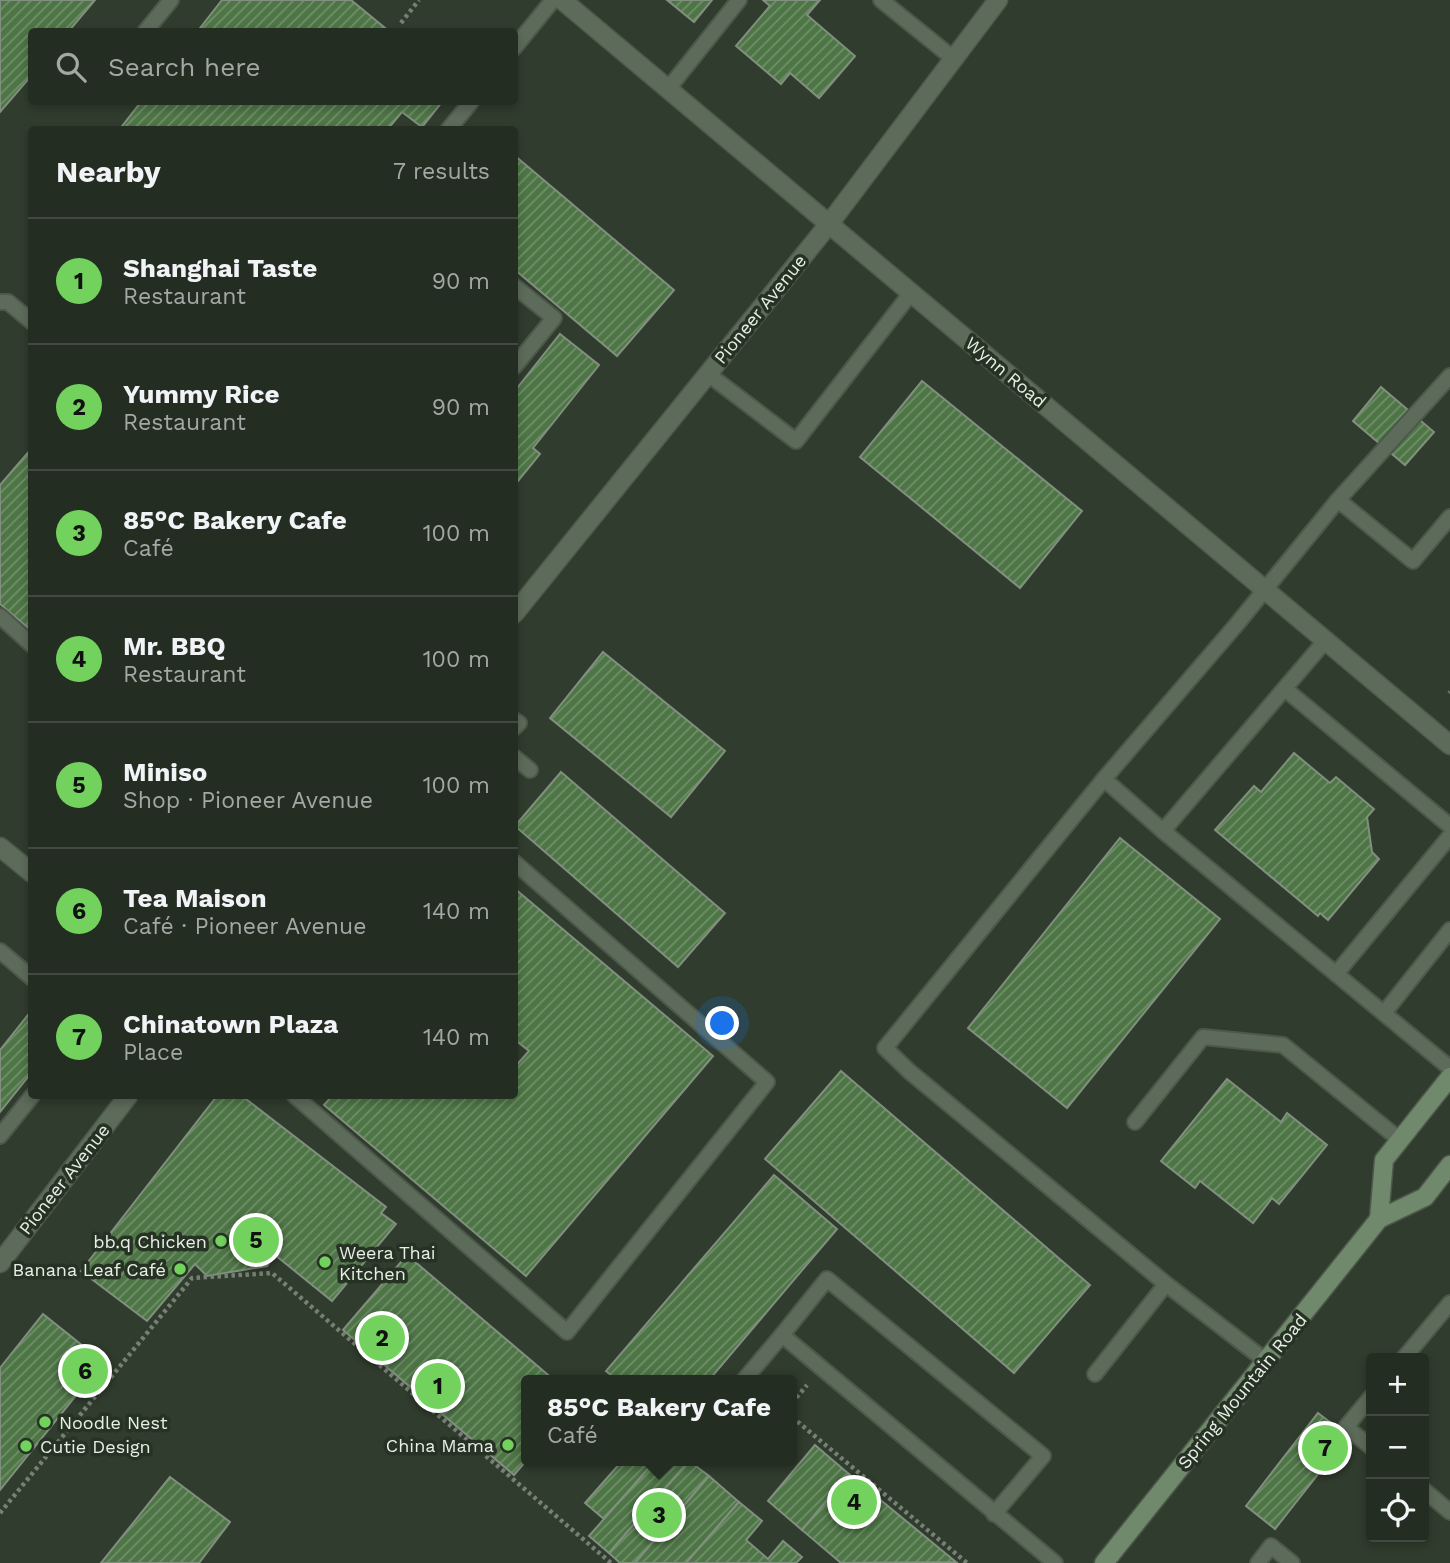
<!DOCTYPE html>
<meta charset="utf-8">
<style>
body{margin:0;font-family:"Work Sans",sans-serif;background:#2c352a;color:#f1f3f6}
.controls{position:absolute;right:21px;bottom:21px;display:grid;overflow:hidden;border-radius:7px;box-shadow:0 4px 10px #0003}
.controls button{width:63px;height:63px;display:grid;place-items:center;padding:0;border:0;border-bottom:2px solid #414940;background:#242d22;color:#f1f3f6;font:35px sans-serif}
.you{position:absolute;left:723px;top:1024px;width:24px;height:24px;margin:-18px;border:5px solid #fff;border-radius:50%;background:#1a73e8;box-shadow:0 0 0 10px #1a73e833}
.badge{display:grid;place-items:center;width:46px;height:46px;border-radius:50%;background:#72d25d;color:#111;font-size:23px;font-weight:700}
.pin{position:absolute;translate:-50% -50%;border:4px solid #fff;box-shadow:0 2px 7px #0006}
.popup{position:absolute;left:521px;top:1375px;width:276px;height:91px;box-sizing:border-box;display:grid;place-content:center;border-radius:7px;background:#242d22;filter:drop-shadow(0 2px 5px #0005);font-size:23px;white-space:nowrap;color:#a3a8a5}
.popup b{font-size:26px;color:#f1f3f6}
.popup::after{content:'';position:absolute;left:50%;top:100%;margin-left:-14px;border:14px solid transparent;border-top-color:#242d22}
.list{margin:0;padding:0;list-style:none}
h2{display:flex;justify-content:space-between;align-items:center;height:91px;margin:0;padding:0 28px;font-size:30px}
h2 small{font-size:23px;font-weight:400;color:#a3a8a5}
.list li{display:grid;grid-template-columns:46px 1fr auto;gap:21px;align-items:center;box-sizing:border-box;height:126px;padding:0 28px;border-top:2px solid #414940}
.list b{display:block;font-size:26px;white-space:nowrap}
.list p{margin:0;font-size:23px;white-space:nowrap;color:#a3a8a5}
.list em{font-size:23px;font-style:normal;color:#a3a8a5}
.icon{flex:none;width:38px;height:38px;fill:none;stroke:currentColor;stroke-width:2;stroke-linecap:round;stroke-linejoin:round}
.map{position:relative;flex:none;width:1450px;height:1563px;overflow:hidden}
.search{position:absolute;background:#242d22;box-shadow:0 4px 10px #0003;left:28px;top:28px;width:490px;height:77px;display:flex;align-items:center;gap:18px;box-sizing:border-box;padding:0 24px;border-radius:7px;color:#a3a8a5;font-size:26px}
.panel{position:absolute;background:#242d22;box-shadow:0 4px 10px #0003;left:28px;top:126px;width:490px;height:973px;border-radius:7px}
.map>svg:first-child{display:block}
.building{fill:url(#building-hatch);stroke:#818f7e;stroke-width:2}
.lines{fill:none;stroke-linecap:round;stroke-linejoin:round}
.service-casing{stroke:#4d584b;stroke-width:18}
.minor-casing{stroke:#4d584b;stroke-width:21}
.tertiary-casing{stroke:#4d584b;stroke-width:21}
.secondary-casing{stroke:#4d584b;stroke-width:21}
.path{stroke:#768074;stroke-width:4.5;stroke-dasharray:3.5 3.5;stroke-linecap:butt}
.service{stroke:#5d6b5a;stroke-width:14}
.minor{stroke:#5d6b5a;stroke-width:18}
.tertiary{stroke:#5d6b5a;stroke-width:18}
.secondary{stroke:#70886b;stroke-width:18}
.poi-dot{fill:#72d25d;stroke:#263223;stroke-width:2.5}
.labels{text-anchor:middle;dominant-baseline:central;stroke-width:7;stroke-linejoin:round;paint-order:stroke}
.street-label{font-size:18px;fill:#e7efe6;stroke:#263223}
.poi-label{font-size:18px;fill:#e7efe6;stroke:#263223;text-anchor:end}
</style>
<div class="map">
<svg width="1450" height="1563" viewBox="0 0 1450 1563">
<defs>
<pattern id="building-hatch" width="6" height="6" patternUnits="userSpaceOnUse" patternTransform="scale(1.75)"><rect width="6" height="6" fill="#4e7546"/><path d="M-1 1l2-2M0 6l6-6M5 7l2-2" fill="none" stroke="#70906a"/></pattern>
</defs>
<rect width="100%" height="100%" fill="#303c2d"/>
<g class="building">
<polygon points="0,0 95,0 68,32 32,32 32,75 0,112"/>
<polygon points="222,0 351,0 390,32 197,32"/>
<polygon points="667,0 712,0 694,22"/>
<polygon points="763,0 820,0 807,15 855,56 819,98 790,73 781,84 736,46 770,6"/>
<polygon points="141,102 442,102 422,127 402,112 387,130 119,130"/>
<polygon points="514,155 674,290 617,356 514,269"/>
<polygon points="560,334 599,365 533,448 540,454 514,486 514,392"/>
<polygon points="922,381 1082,511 1020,588 860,457"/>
<polygon points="1381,387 1434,432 1405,465 1353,421"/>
<polygon points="32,448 32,631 0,604 0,485"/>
<polygon points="603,652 725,751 671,817 550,718"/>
<polygon points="1294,753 1330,783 1336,777 1374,809 1367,817 1372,852 1379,859 1328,920 1320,913 1318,916 1215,830 1254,786 1261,792"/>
<polygon points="561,772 725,913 678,967 515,826"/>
<polygon points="1120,838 1220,919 1067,1108 968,1028"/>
<polygon points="514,888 713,1056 526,1276 324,1105 332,1096 514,1096 514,1068 529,1051 514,1039"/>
<polygon points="32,1010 32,1072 0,1112 0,1050"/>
<polygon points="841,1071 1090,1285 1014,1373 765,1159"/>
<polygon points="1227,1079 1281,1122 1287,1113 1327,1145 1279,1204 1272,1198 1253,1223 1200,1181 1195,1188 1161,1161"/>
<polygon points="217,1096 242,1096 386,1207 381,1213 396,1224 332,1301 275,1255 267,1266 207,1276 195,1264 147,1321 81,1271"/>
<polygon points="774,1175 837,1229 709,1380 617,1380 606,1371"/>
<polygon points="407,1255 554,1380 526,1380 526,1461 514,1475 343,1330"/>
<polygon points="43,1314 103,1362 0,1490 0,1368"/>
<polygon points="1318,1413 1348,1436 1275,1529 1246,1506"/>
<polygon points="815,1445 849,1474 802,1530 768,1501"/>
<polygon points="622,1461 655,1461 604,1519 585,1503"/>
<polygon points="655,1461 689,1461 609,1553 589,1536"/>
<polygon points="689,1461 709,1476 635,1563 620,1563 609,1553"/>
<polygon points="849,1474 956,1562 841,1563 802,1530"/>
<polygon points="709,1476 739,1502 686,1563 635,1563"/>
<polygon points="170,1477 230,1522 199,1563 101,1563"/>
<polygon points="739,1502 762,1521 746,1540 768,1559 783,1541 802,1557 796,1563 686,1563"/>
</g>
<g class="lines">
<defs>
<g id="service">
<polyline points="881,0 954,59"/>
<polyline points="145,32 171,0"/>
<polyline points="514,48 553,0"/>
<polyline points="668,89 739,0"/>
<polyline points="448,130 471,102"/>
<polyline points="514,286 554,318 514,367"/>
<polyline points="0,302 8,302 32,322"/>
<polyline points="708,374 796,441 911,293"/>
<polyline points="1338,500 1450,376"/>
<polyline points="0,616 32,645"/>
<polyline points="1326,640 1163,831 1104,779 1237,624 1338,500 1413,561 1450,517"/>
<polyline points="1285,689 1450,826"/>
<polyline points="514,720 519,723 514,728"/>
<polyline points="514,757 530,770"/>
<polyline points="1104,779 885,1048 910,1072 1166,1284 1266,1361"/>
<polyline points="1163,831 1450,1068"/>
<polyline points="0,951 32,978"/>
<polyline points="1336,974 1450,836"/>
<polyline points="1384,1013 1450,930"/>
<polyline points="295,1096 567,1332 767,1082 514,862"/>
<polyline points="1135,1122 1203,1037 1283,1045 1400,1140"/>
<polyline points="0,1136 32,1096"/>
<polyline points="782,1335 827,1279 1043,1456 994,1514"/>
<polyline points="1404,1358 1450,1303"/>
<polyline points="1095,1374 1166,1284"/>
<polyline points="744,1380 782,1335 1055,1563"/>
<polyline points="1371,1397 1346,1427 1371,1447"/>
<polyline points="1424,1490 1450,1512"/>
<polyline points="1258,1563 1271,1546 1292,1563"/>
</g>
<g id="minor">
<polyline points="514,614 829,224 998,0"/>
<polyline points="0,847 32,873"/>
<polyline points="0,1263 128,1096"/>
</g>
<polyline id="tertiary" points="562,0 1450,745"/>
<g id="secondary">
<polyline points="1379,1219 1384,1160 1450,1077"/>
<polyline points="1104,1563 1379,1219 1425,1197 1450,1165"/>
</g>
</defs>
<use href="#service" class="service-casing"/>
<use href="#minor" class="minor-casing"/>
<use href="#tertiary" class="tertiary-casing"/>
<use href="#secondary" class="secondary-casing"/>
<g class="path">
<polyline points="401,23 419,0"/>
<polyline points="1449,693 1450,692"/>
<polyline points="792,1403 807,1385"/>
<polyline points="792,1417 967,1563"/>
<polyline points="0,1513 192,1278 272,1273 611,1563"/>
</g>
<use href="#service" class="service"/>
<use href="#minor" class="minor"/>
<use href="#tertiary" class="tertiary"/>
<use href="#secondary" class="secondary"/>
</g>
<g class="poi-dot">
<circle cx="221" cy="1241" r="7"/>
<circle cx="325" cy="1262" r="7"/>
<circle cx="180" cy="1269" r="7"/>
<circle cx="45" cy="1422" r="7"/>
<circle cx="508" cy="1445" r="7"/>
<circle cx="26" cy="1446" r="7"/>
</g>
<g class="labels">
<g class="street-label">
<text transform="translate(760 309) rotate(-51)">Pioneer Avenue</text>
<text transform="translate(1006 372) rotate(40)">Wynn Road</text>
<text transform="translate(64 1179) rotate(-52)">Pioneer Avenue</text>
<text transform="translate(1242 1391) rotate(-51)">Spring Mountain Road</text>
</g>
<g class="poi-label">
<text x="207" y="1241">bb.q Chicken</text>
<text x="339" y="1252" text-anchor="start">Weera Thai<tspan x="339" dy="21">Kitchen</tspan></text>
<text x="166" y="1269">Banana Leaf Café</text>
<text x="59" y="1422" text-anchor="start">Noodle Nest</text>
<text x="494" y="1445">China Mama</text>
<text x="40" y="1446" text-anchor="start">Cutie Design</text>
</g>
</g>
</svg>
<div class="controls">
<button>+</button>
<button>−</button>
<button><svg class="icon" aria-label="locate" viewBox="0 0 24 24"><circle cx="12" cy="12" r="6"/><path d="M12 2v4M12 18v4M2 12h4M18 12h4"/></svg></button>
</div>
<div class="you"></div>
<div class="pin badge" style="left:438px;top:1386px">1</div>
<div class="pin badge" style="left:382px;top:1338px">2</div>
<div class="pin badge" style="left:659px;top:1515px">3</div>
<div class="popup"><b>85°C Bakery Cafe</b>Café</div>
<div class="pin badge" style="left:854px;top:1502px">4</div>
<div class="pin badge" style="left:256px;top:1240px">5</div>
<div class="pin badge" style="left:85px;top:1371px">6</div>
<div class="pin badge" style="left:1325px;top:1448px">7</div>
<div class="search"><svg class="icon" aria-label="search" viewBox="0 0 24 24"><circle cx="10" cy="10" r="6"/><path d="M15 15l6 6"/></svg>Search here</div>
<section class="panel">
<h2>Nearby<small>7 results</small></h2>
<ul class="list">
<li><span class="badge">1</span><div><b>Shanghai Taste</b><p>Restaurant</p></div><em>90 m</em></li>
<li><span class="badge">2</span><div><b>Yummy Rice</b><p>Restaurant</p></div><em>90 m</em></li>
<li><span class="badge">3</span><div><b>85°C Bakery Cafe</b><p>Café</p></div><em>100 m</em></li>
<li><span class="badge">4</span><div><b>Mr. BBQ</b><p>Restaurant</p></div><em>100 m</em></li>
<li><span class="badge">5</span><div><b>Miniso</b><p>Shop · Pioneer Avenue</p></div><em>100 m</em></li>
<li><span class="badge">6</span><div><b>Tea Maison</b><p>Café · Pioneer Avenue</p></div><em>140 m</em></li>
<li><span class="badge">7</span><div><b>Chinatown Plaza</b><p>Place</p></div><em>140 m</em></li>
</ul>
</section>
</div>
